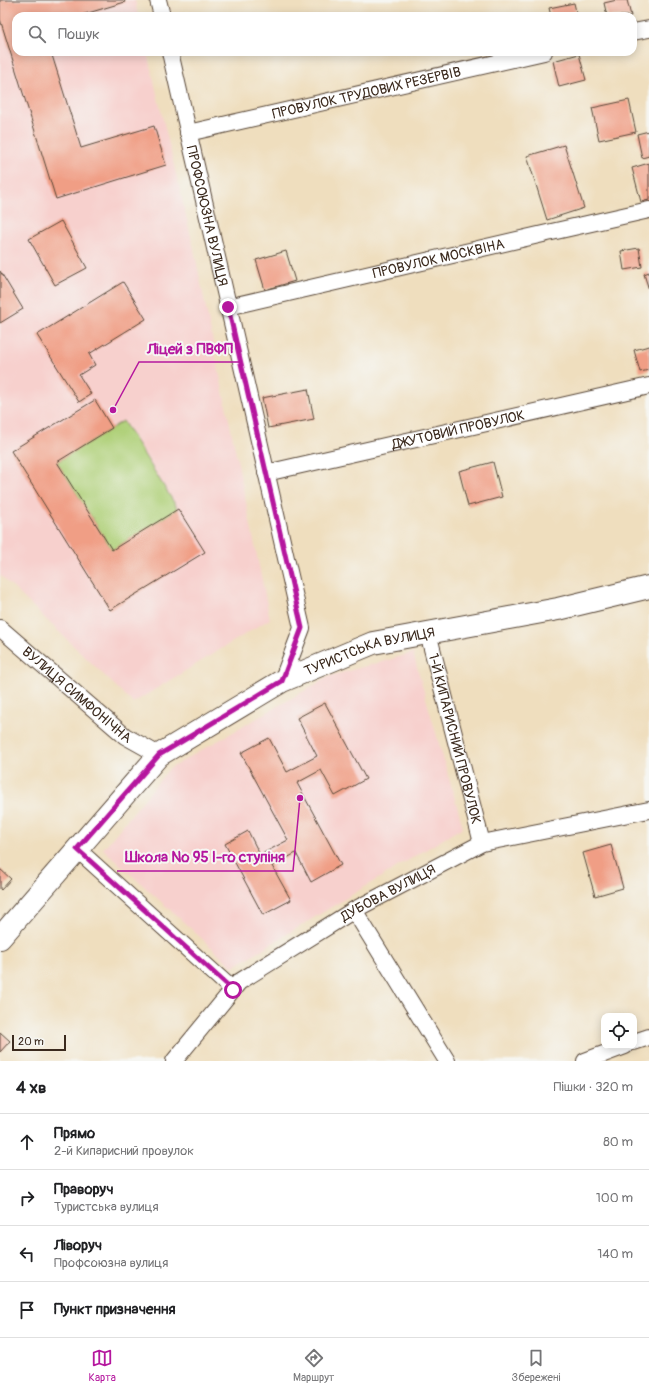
<!DOCTYPE html>
<html lang="uk">
<meta charset="utf-8">
<style>
body{margin:0;font-family:Pangolin,sans-serif;background:#f6f6f6;color:#202124}
.controls{position:absolute;right:12px;bottom:12px;display:grid;overflow:hidden;border-radius:8px;box-shadow:0 2px 10px #0003}
.controls button{width:36px;height:36px;display:grid;place-items:center;padding:0;border:0;border-bottom:1px solid #e0e0e0;background:#fff;color:#202124;font:20px sans-serif}
.scale{position:absolute;left:12px;bottom:10px;width:54px;box-sizing:border-box;padding-left:4px;border:2px solid #3b2a1e;border-top:0;font-size:11px;line-height:14px;white-space:nowrap;color:#3b2a1e;-webkit-text-stroke:3px #f6f6f2;paint-order:stroke}
.stop{position:absolute;width:12px;height:12px;margin:-9px;border:3px solid #b5179e;border-radius:50%;background:#fff}
.stop.end{background:#b5179e;border-color:#fff;box-shadow:0 1px 4px #0008}
.list{margin:0;padding:0;list-style:none}
h2{display:flex;justify-content:space-between;align-items:center;height:52px;margin:0;padding:0 16px;font-size:17px}
h2 small{font-size:13px;font-weight:400;color:#757577}
.list li{display:grid;grid-template-columns:26px 1fr auto;gap:12px;align-items:center;box-sizing:border-box;height:56px;padding:0 16px;border-top:1px solid #e0e0e0}
.list b{display:block;font-size:15px;white-space:nowrap}
.list p{margin:0;font-size:13px;white-space:nowrap;color:#757577}
.list em{font-size:13px;font-style:normal;color:#757577}
.icon{flex:none;width:22px;height:22px;fill:none;stroke:currentColor;stroke-width:2;stroke-linecap:round;stroke-linejoin:round}
.map{position:relative;flex:none;width:649px;height:1061px;overflow:hidden}
.search{position:absolute;background:#fff;box-shadow:0 2px 10px #0003;left:12px;right:12px;top:12px;height:44px;display:flex;align-items:center;gap:10px;box-sizing:border-box;padding:0 14px;border-radius:12px;color:#757577;font-size:15px}
.sheet{height:276px;background:#fff}
nav{display:flex;justify-content:space-around;align-items:center;box-sizing:border-box;height:56px;border-top:1px solid #e0e0e0;background:#fff;font-size:11px;color:#757577}
nav a{display:grid;justify-items:center;gap:2px}
nav .on{color:#b5179e}
.map>svg:first-child{display:block}
.built{fill:#f7d0cd}
.green{fill:#afd078;stroke:#757d4b}
.building{fill:#f09e85}
.lines{fill:none;stroke-linecap:round;stroke-linejoin:round}
.street-casing{stroke:#564536;stroke-width:18}
.secondary-casing{stroke:#564536;stroke-width:24}
.street{stroke:#fff;stroke-width:16}
.secondary{stroke:#fff;stroke-width:22}
.route{stroke:#b5179e;stroke-width:5}
.labels{text-anchor:middle;dominant-baseline:central;stroke-width:4;stroke-linejoin:round;paint-order:stroke}
.street-label{font-size:14px;fill:#3b2a1e;stroke:#f6f6f2}
.leader{fill:none;stroke:#b5179e;stroke-width:1.5}
.callout-dot{fill:#b5179e;stroke:#f6f6f2;stroke-width:1.5}
.callout-label{font-size:15px;text-anchor:middle;font-weight:bold;fill:#b5179e;stroke:#f6f6f2;stroke-width:4;stroke-linejoin:round;paint-order:stroke}
</style>
<div class="map">
<svg width="649" height="1061" viewBox="0 0 649 1061">
<rect width="100%" height="100%" fill="#f6f6f2"/>
<filter id="ink" filterUnits="userSpaceOnUse"><feTurbulence type="fractalNoise" baseFrequency=".025" numOctaves="2"/><feDisplacementMap in="SourceGraphic" scale="8" xChannelSelector="R" yChannelSelector="G"/><feConvolveMatrix kernelMatrix="1 2 1 2 8 2 1 2 1" color-interpolation-filters="sRGB"/></filter>
<filter id="wash" filterUnits="userSpaceOnUse"><feTurbulence type="fractalNoise" baseFrequency=".012" numOctaves="4" result="noise"/><feDisplacementMap in="SourceGraphic" scale="16" xChannelSelector="R" yChannelSelector="G"/><feGaussianBlur stdDeviation="0.9" result="paint"/><feColorMatrix in="noise" values="0 0 0 0 0 0 0 0 0 0 0 0 0 0 0 0 0 1.4 0 .05"/><feComposite in="paint" operator="in"/></filter>
<g filter="url(#wash)">
<rect width="100%" height="100%" fill="#efdebe"/>
<g class="built">
<polygon points="0,0 135,0 138,16 16,16 16,52 147,52 193,245 270,619 133,703 0,575"/>
<polygon points="413,653 463,827 233,967 103,849 169,769 330,676"/>
</g>
<polygon class="green" points="123,421 178,509 112,550 57,462"/>
<g id="blocks">
<g class="building">
<polygon points="0,0 124,0 125,2 78,16 16,16 16,52 51,52 81,148 154,126 166,165 56,199 0,19"/>
<polygon points="617,0 627,0 631,16 607,16 604,3"/>
<polygon points="574,3 577,16 551,16 549,8"/>
<polygon points="579,54 586,80 559,87 553,61"/>
<polygon points="629,100 636,132 599,140 592,108"/>
<polygon points="649,131 649,156 642,158 637,134"/>
<polygon points="564,145 584,208 547,220 527,156"/>
<polygon points="649,163 649,200 641,202 632,168"/>
<polygon points="61,221 87,268 55,285 29,239"/>
<polygon points="639,248 642,267 624,270 621,251"/>
<polygon points="286,251 295,281 265,290 256,260"/>
<polygon points="0,271 23,309 0,323"/>
<polygon points="649,272 649,290 644,274"/>
<polygon points="123,282 146,319 89,354 95,365 79,375 91,394 79,402 37,335"/>
<polygon points="649,346 649,370 640,372 634,350"/>
<polygon points="308,389 314,419 268,428 262,398"/>
<polygon points="95,400 112,428 57,462 112,550 178,509 205,552 110,610 11,451"/>
<polygon points="493,462 502,497 468,506 459,471"/>
<polygon points="325,703 366,779 335,796 321,770 297,783 341,865 311,882 296,853 272,866 291,900 263,915 225,844 248,831 260,855 288,840 241,753 269,738 287,772 317,756 297,718"/>
<polygon points="611,845 623,888 595,896 583,853"/>
<polygon points="0,869 11,879 1,890 0,889"/>
<polygon points="0,1032 10,1041 0,1052"/>
</g>
</g>
</g>
<g filter="url(#ink)">
<use href="#blocks" fill-opacity="0" stroke="#564536" stroke-width="1"/>
<g class="lines">
<defs>
<g id="street">
<polyline points="158,0 162,16"/>
<polyline points="633,32 649,29"/>
<path id="s1" d="M170 52 302 628 282 681"/>
<path id="s2" d="M188 133 544 52"/>
<path id="s3" d="M228 307 556 231 649 210"/>
<path id="s4" d="M266 473 649 386"/>
<path id="s5" d="M0 628 125 736 159 755"/>
<path id="s6" d="M428 633 482 843"/>
<polyline points="77,849 233,990"/>
<polyline points="354,910 447,1061"/>
<polyline points="634,1042 649,1037"/>
<path id="s7" d="M174 1061 239 982 354 910 482 843 649 810"/>
<polyline points="585,1061 625,1046"/>
</g>
<g id="secondary">
<path id="s8" d="M0 938 159 755 282 681 373 643 558 609 649 587"/>
</g>
</defs>
<use href="#street" class="street-casing"/>
<use href="#secondary" class="secondary-casing"/>
<use href="#street" class="street"/>
<use href="#secondary" class="secondary"/>
</g>
</g>
<g class="lines" filter="url(#ink)">
<polyline class="route" points="228,307 302,628 282,681 159,755 77,849 233,990"/>
</g>
<g class="labels">
<g class="street-label">
<text stroke="none"><textPath href="#s2" startOffset="183">ПРОВУЛОК ТРУДОВИХ РЕЗЕРВІВ</textPath></text>
<text stroke="none"><textPath href="#s1" startOffset="168">ПРОФСОЮЗНА ВУЛИЦЯ</textPath></text>
<text stroke="none"><textPath href="#s3" startOffset="216">ПРОВУЛОК МОСКВІНА</textPath></text>
<text stroke="none"><textPath href="#s4" startOffset="197">ДЖУТОВИЙ ПРОВУЛОК</textPath></text>
<text stroke="none"><textPath href="#s8" startOffset="479">ТУРИСТСЬКА ВУЛИЦЯ</textPath></text>
<text stroke="none"><textPath href="#s5" startOffset="102">ВУЛИЦЯ СИМФОНІЧНА</textPath></text>
<text stroke="none"><textPath href="#s6" startOffset="109">1-Й КИПАРИСНИЙ ПРОВУЛОК</textPath></text>
<text stroke="none"><textPath href="#s7" startOffset="276">ДУБОВА ВУЛИЦЯ</textPath></text>
</g>
</g>
<path class="leader" d="M113 410L139 362H241M300 798L293 871H117"/>
<g class="callout-dot">
<circle cx="113" cy="410" r="4"/>
<circle cx="300" cy="798" r="4"/>
</g>
<g class="callout-label">
<text x="190" y="354">Ліцей з ПВФП</text>
<text x="205" y="862">Школа № 95 І-го ступіня</text>
</g>
</svg>
<div class="controls">
<button><svg class="icon" aria-label="locate" viewBox="0 0 24 24"><circle cx="12" cy="12" r="6"/><path d="M12 2v4M12 18v4M2 12h4M18 12h4"/></svg></button>
</div>
<div class="scale">20 m</div>
<div class="stop" style="left:233px;top:990px"></div>
<div class="stop end" style="left:228px;top:307px"></div>
<div class="search"><svg class="icon" aria-label="search" viewBox="0 0 24 24"><circle cx="10" cy="10" r="6"/><path d="M15 15l6 6"/></svg>Пошук</div>
</div>
<section class="sheet">
<h2>4 хв<small>Пішки · 320 m</small></h2>
<ul class="list">
<li><svg class="icon" aria-label="ahead" viewBox="0 0 24 24"><path d="M12 20V5M6 11l6-6 6 6"/></svg><div><b>Прямо</b><p>2-й Кипарисний провулок</p></div><em>80 m</em></li>
<li><svg class="icon" aria-label="right" viewBox="0 0 24 24"><path d="M7 20v-9h11M14 6l5 5-5 5"/></svg><div><b>Праворуч</b><p>Туристська вулиця</p></div><em>100 m</em></li>
<li><svg class="icon" aria-label="left" viewBox="0 0 24 24"><path d="M17 20v-9H6M10 6l-5 5 5 5"/></svg><div><b>Ліворуч</b><p>Профсоюзна вулиця</p></div><em>140 m</em></li>
<li><svg class="icon" aria-label="arrive" viewBox="0 0 24 24"><path d="M6 21V4h12l-3 4 3 4H6"/></svg><div><b>Пункт призначення</b></div></li>
</ul>
</section>
<nav>
<a class="on"><svg class="icon" aria-label="map" viewBox="0 0 24 24"><path d="M3 6l6-2 6 2 6-2v14l-6 2-6-2-6 2zM9 4v14M15 6v14"/></svg>Карта</a>
<a><svg class="icon" aria-label="directions" viewBox="0 0 24 24"><path d="M12 3l9 9-9 9-9-9zM9 14v-3h6M13 9l2 2-2 2"/></svg>Маршрут</a>
<a><svg class="icon" aria-label="saved" viewBox="0 0 24 24"><path d="M7 4h10v16l-5-4-5 4z"/></svg>Збережені</a>
</nav>
